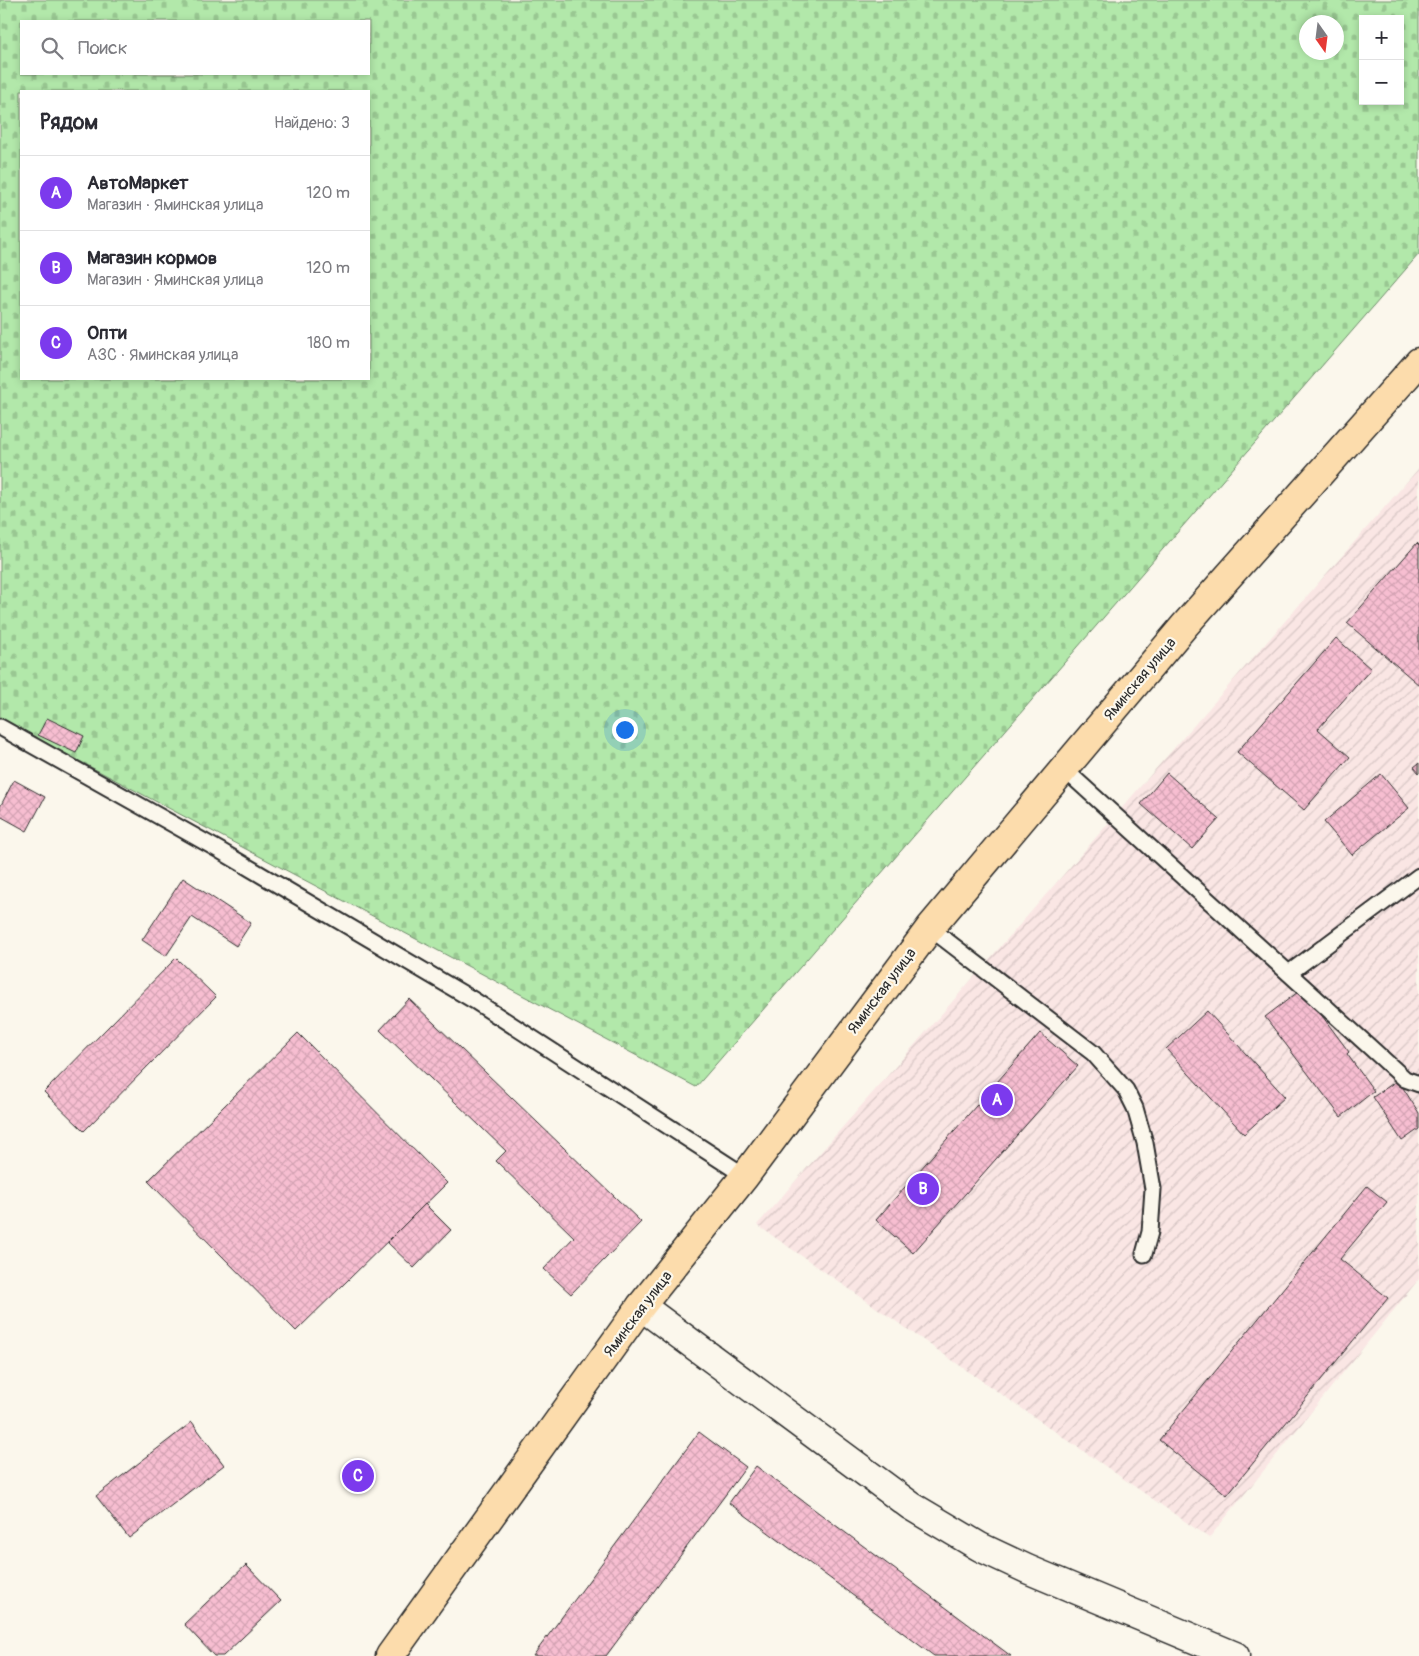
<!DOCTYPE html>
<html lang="ru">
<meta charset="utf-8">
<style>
body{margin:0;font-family:Pangolin,sans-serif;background:#f7f7f7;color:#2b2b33}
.controls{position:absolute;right:15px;top:15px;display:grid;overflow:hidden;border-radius:0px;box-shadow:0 2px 8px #0003}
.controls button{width:45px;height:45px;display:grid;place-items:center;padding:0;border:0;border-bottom:1px solid #e1e1e2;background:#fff;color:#2b2b33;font:25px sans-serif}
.compass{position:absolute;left:1299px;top:15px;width:45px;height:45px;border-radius:50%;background:#fff;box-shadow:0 2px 8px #0003;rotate:166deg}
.you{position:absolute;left:624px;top:729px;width:18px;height:18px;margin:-12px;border:4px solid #fff;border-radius:50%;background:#1a73e8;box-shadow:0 0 0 8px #1a73e833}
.badge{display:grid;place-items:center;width:32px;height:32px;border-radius:50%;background:#7c3aed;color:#fff;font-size:16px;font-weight:700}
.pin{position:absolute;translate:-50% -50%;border:2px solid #fff;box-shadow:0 1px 5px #0006}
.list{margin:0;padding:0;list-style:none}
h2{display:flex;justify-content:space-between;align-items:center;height:65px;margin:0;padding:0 20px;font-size:21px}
h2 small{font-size:16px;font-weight:400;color:#7c7c81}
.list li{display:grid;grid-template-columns:32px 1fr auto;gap:15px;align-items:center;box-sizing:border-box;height:75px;padding:0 20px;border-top:1px solid #e1e1e2}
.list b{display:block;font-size:19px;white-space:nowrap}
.list p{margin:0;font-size:16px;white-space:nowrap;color:#7c7c81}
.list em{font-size:16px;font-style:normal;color:#7c7c81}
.icon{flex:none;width:28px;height:28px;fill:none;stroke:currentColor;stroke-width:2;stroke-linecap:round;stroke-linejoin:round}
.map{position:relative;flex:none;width:1419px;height:1656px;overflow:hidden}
.search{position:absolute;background:#fff;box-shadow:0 2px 8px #0003;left:20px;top:20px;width:350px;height:55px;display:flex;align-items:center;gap:12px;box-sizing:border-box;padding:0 18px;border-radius:0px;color:#7c7c81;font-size:19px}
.panel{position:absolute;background:#fff;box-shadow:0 2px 8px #0003;left:20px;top:90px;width:350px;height:290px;border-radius:0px}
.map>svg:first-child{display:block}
.industrial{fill:url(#industrial-furrows)}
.cemetery{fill:url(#cemetery-stones);stroke:#6e8a6a;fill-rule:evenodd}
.building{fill:url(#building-cross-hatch);stroke:#2b2b2b}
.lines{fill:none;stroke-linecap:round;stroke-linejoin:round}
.lane-casing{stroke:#2b2b2b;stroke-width:19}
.street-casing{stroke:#2b2b2b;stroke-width:31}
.primary-casing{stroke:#2b2b2b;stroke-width:31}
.lane{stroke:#fbf7ec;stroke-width:15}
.street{stroke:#fbf7ec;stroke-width:28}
.primary{stroke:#fcdcac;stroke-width:28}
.labels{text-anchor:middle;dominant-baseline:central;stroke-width:4.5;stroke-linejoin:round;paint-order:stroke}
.street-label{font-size:15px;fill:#2b2b2b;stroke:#fbf7ec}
</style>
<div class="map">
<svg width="1419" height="1656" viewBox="0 0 1419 1656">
<defs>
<pattern id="industrial-furrows" width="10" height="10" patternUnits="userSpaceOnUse" patternTransform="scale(1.25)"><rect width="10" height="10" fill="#fae6e4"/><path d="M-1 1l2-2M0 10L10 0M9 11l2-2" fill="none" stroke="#d6c5c4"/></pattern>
<pattern id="cemetery-stones" width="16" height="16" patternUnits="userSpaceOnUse" patternTransform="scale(1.25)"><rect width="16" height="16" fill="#b2e8aa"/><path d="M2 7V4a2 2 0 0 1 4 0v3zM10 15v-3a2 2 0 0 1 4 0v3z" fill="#99c792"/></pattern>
<pattern id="building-cross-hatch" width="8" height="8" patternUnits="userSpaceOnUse" patternTransform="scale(1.25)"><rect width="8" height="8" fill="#f7bed1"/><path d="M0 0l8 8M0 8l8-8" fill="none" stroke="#d4a3b4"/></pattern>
</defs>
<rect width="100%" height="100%" fill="#fbf7ec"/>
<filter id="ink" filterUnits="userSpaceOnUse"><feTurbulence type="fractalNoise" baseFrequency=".02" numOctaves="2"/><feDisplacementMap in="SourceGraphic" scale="10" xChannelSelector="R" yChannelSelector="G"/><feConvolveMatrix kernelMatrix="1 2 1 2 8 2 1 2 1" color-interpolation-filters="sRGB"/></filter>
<g filter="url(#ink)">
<polygon class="industrial" points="1419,468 1419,1279 1209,1538 757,1225"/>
<path class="cemetery" d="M0 0H1419V254L696 1087 0 719ZM1363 19H1400V101H1363ZM21 21H369V74H21ZM1306 22H1336V52H1306ZM21 91H369V379H21Z"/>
<g class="building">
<polygon points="1417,543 1419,545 1419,685 1347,623"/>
<polygon points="1336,638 1371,669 1318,729 1350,757 1304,810 1237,752"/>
<polygon points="47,718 84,736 76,753 38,735"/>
<polygon points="1419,763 1419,773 1414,767"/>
<polygon points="1167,773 1219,819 1192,849 1141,804"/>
<polygon points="1381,774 1409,808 1352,855 1324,822"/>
<polygon points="14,780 45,797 27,831 0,816 0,807"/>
<polygon points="183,878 251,923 236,946 192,917 166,956 142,940"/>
<polygon points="176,958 216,997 84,1131 44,1092"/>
<polygon points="1302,989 1349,1052 1347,1054 1374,1091 1341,1117 1265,1017"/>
<polygon points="409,999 641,1222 571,1294 544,1269 574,1237 496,1161 506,1151 380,1030"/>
<polygon points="1207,1011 1285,1097 1244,1134 1166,1049"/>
<polygon points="298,1033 447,1183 296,1331 148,1181"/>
<polygon points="1040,1033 1078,1066 913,1253 876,1220"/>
<polygon points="1398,1080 1419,1113 1419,1129 1402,1141 1373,1097"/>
<polygon points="1367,1186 1387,1202 1340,1259 1388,1298 1227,1495 1159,1440"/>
<polygon points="425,1204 451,1230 414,1268 387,1242"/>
<polygon points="192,1422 224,1465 129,1538 96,1496"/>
<polygon points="699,1432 746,1467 606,1656 533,1656"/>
<polygon points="756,1466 1011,1656 934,1656 729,1503"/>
<polygon points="246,1565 281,1601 223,1656 214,1656 184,1624"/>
</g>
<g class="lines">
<defs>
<g id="lane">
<polyline points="0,727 219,850 475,1001 745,1176"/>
<polyline points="1064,769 1405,1079 1419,1084"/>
<polyline points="930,928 1093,1053 1126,1090 1135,1108 1145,1143 1153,1189 1150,1232 1144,1254"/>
<polyline points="1289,973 1419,876"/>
</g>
<polyline id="street" points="641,1306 911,1506 980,1547 1027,1569 1235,1656"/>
<polyline id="primary" points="390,1656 641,1306 745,1176 930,928 1185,625 1419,362"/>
</defs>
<use href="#lane" class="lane-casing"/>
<use href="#street" class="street-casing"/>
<use href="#primary" class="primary-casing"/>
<use href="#lane" class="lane"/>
<use href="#street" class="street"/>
<use href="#primary" class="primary"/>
</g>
</g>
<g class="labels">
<g class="street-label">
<text transform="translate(1140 679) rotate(-50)">Яминская улица</text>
<text transform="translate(882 991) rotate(-53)">Яминская улица</text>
<text transform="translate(638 1314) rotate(-53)">Яминская улица</text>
</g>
</g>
</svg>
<div class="controls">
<button>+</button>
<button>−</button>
</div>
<svg class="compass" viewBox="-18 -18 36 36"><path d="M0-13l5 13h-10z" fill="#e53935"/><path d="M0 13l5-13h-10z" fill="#7c7c81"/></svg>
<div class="you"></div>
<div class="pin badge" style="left:997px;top:1100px">A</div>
<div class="pin badge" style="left:923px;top:1189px">B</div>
<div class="pin badge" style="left:358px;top:1476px">C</div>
<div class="search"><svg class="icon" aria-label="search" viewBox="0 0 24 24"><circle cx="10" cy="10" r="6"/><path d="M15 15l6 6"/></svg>Поиск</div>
<section class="panel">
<h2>Рядом<small>Найдено: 3</small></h2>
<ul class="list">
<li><span class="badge">A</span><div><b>АвтоМаркет</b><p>Магазин · Яминская улица</p></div><em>120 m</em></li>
<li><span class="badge">B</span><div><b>Магазин кормов</b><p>Магазин · Яминская улица</p></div><em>120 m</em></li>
<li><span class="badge">C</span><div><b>Опти</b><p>АЗС · Яминская улица</p></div><em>180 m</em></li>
</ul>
</section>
</div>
